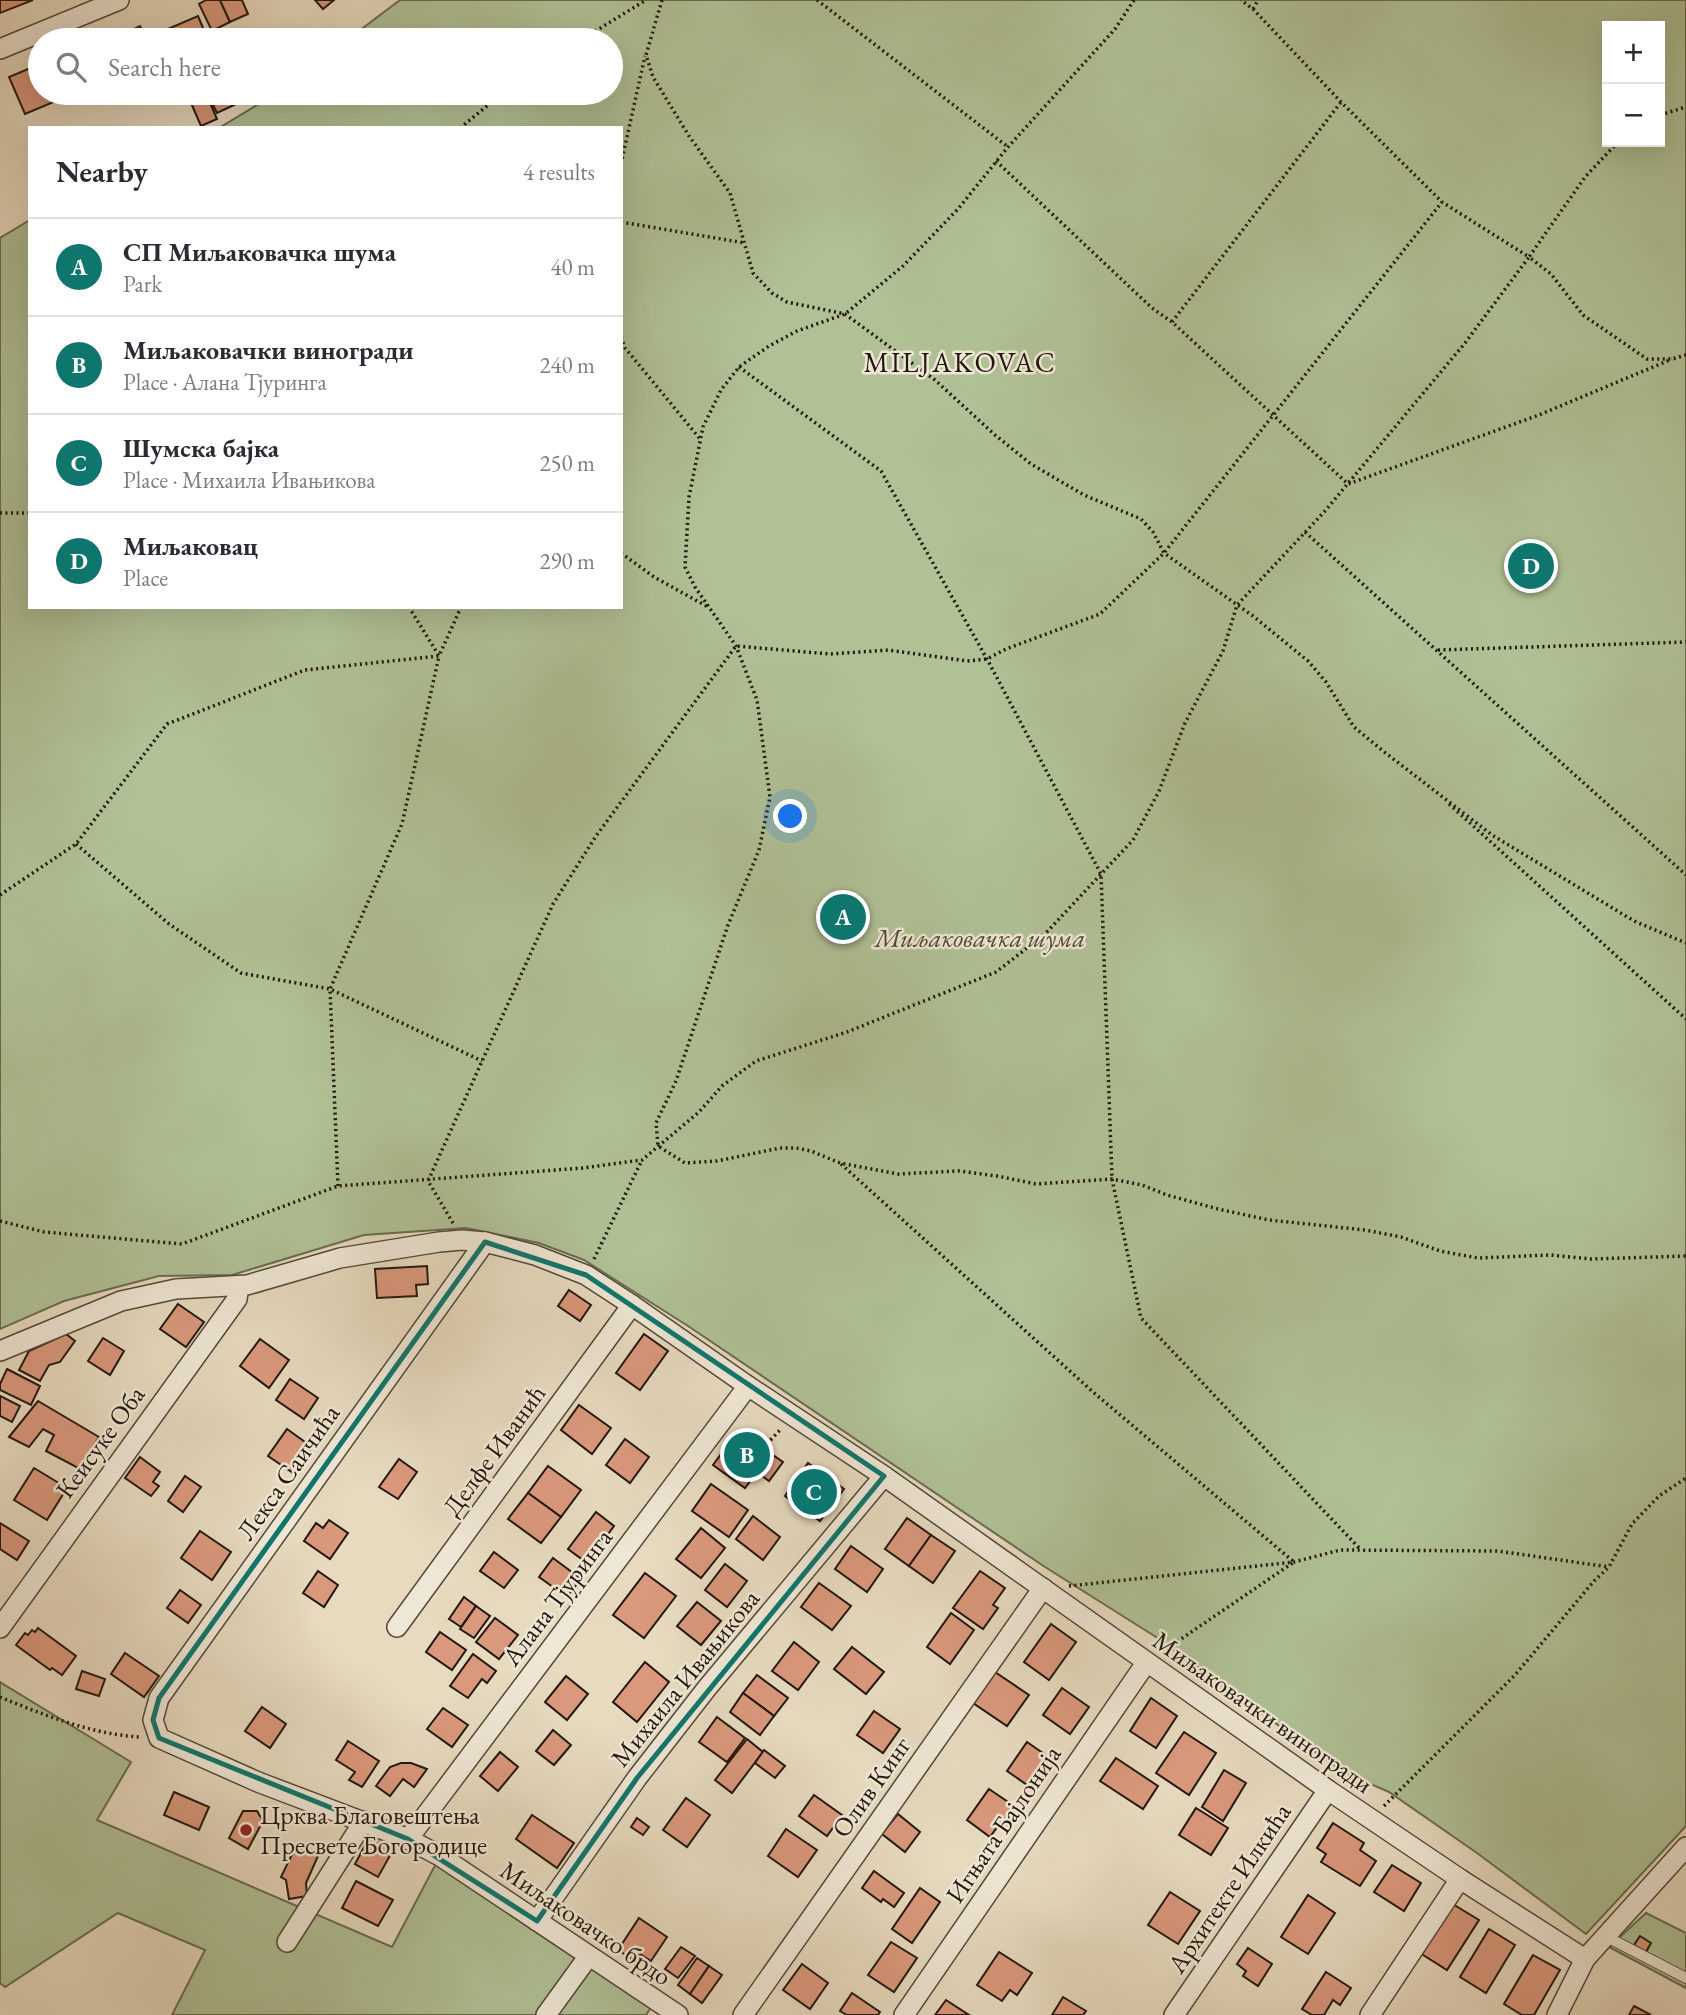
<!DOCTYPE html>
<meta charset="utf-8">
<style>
body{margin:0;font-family:"EB Garamond",serif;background:#f7f7f7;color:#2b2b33}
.controls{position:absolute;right:21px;top:21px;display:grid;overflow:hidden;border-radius:0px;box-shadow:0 7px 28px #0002}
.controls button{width:63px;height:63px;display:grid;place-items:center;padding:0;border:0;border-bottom:2px solid #e1e1e2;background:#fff;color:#2b2b33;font:35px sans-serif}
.you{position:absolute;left:791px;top:817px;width:24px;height:24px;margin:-18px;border:5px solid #fff;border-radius:50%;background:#1a73e8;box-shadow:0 0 0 10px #1a73e833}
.badge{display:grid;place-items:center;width:46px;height:46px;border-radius:50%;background:#0f766e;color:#fff;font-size:23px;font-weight:700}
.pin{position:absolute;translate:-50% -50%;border:4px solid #fff;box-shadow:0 2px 7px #0006}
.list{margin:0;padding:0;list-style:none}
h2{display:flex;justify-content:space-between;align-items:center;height:91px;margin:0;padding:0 28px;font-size:30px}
h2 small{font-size:23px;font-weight:400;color:#7c7c81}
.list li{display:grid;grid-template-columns:46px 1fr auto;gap:21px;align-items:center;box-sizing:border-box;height:98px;padding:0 28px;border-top:2px solid #e1e1e2}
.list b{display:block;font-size:26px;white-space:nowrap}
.list p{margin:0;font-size:23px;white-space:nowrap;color:#7c7c81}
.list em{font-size:23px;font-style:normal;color:#7c7c81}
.icon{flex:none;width:38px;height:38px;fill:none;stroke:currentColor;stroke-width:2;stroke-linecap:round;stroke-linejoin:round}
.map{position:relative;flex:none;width:1686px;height:2015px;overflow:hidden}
.search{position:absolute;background:#fff;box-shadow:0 7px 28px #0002;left:28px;top:28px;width:595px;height:77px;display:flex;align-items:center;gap:18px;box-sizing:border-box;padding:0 24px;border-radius:38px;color:#7c7c81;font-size:26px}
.panel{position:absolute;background:#fff;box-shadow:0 7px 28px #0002;left:28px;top:126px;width:595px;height:483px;border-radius:0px}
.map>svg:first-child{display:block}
.green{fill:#b0c196;stroke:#686c52;stroke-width:2;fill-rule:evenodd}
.building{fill:#da987c;stroke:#21170d;stroke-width:2}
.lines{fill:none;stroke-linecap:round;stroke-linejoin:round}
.lane-casing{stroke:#52483a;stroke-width:12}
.street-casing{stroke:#52483a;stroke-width:22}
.path{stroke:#21170d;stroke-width:3.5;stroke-dasharray:2 3.5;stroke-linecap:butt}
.lane{stroke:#efe7d5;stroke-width:10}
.street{stroke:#efe7d5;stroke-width:19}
.marked{fill:none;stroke:#0f766e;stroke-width:5;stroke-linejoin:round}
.poi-dot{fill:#8f2418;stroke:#efe7d5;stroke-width:2.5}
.labels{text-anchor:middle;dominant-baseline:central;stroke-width:5;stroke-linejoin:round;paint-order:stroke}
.park-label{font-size:26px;font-style:italic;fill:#4c4a36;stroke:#efe7d5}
.street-label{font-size:26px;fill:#21170d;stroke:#efe7d5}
.poi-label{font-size:26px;fill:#21170d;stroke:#efe7d5;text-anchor:start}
.neighbourhood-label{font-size:28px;letter-spacing:2px;fill:#21170d;stroke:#efe7d5}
</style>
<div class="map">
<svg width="1686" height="2015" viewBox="0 0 1686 2015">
<rect width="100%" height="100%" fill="#e7dabf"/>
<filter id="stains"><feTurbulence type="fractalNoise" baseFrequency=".00286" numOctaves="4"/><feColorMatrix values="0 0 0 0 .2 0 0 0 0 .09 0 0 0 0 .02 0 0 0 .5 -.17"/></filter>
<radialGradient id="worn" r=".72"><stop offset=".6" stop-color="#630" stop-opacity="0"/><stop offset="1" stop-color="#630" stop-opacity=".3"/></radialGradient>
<g class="green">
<path d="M400 0H1686V1826L1586 1934 1477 1853 1389 1792 1343 1772 1156 1637 1045 1567 688 1326 584 1260 539 1243 466 1228 364 1235 232 1275 159 1276 64 1301 0 1329V238L30 220V607H621V128H219L277 93H611V40H347ZM1660 26V142H1607V26Z"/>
<polygon points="0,1682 131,1762 97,1820 392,1947 440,1856 657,1998 646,2015 172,2015 205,1950 118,1913 5,1987 0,1983"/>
<polygon points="1646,1913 1686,1933 1686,1988 1609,1947"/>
</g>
<g class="building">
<polygon points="0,0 33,0 0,13"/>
<polygon points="206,0 220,0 230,22 212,31 199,4"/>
<polygon points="220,0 242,0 248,14 230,22"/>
<polygon points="315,0 334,0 323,9"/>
<polygon points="198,16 208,40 159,40 156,34"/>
<polygon points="140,26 147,40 121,40 119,36"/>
<polygon points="40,64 40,93 53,93 56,101 25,114 9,77"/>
<polygon points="195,93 206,93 217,119 201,126 188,96"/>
<polygon points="207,93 228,93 234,105 217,113"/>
<polygon points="427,1266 428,1284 416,1285 417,1296 377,1298 375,1269"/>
<polygon points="569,1290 591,1305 580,1321 558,1306"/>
<polygon points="178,1304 204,1322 186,1347 160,1329"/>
<polygon points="66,1334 75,1341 60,1362 49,1365 40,1381 19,1370 29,1351"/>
<polygon points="644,1334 668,1351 640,1390 616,1373"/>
<polygon points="103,1338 124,1351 110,1375 88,1361"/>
<polygon points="260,1339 289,1360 269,1388 240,1366"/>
<polygon points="7,1369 40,1386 31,1405 0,1390 0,1384"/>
<polygon points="290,1379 318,1398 304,1419 276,1400"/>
<polygon points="0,1396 20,1406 12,1422 0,1416"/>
<polygon points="38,1401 99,1437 80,1469 46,1451 54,1435 43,1429 29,1447 9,1437"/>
<polygon points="579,1405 611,1428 592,1454 561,1430"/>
<polygon points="287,1429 312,1447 293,1473 268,1456"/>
<polygon points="738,1431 783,1462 769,1481 757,1472 745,1488 713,1465"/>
<polygon points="625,1439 649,1457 630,1483 606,1465"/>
<polygon points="140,1457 160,1472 153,1482 159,1486 151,1496 125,1478"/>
<polygon points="399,1459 417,1472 398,1499 379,1487"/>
<polygon points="808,1463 844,1489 820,1521 785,1496"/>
<polygon points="548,1466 581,1490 561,1517 528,1493"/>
<polygon points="34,1468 67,1488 47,1520 14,1500"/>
<polygon points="185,1476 201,1487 183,1512 168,1501"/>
<polygon points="711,1484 748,1510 729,1537 692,1511"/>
<polygon points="528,1493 561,1517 541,1543 508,1519"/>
<polygon points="596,1512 614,1526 587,1563 568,1549"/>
<polygon points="753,1516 780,1537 763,1560 736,1539"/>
<polygon points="907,1518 931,1535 909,1566 885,1549"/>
<polygon points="329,1520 348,1533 330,1559 304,1541 316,1523 323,1528"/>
<polygon points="0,1523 29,1541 17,1560 0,1549"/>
<polygon points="701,1528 725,1548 701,1578 676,1559"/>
<polygon points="200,1531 231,1552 212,1580 181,1558"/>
<polygon points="931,1535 955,1551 933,1583 909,1566"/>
<polygon points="851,1546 883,1569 867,1592 835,1569"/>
<polygon points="494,1552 518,1570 504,1588 480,1571"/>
<polygon points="553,1558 581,1579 567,1597 539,1577"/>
<polygon points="725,1564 747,1581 727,1607 705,1590"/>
<polygon points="318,1571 338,1585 324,1607 303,1593"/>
<polygon points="980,1571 1005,1588 993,1605 998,1608 983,1629 953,1608"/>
<polygon points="645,1573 676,1596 644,1638 613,1615"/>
<polygon points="819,1583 851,1606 832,1630 801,1607"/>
<polygon points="180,1590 201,1605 188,1623 167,1608"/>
<polygon points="464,1597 476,1606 461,1627 449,1619"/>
<polygon points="697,1602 721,1621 701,1645 677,1626"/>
<polygon points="476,1606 490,1616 474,1638 460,1629"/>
<polygon points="951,1613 974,1630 950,1664 927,1647"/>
<polygon points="495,1618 518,1635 499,1659 476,1642"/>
<polygon points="1051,1624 1076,1642 1049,1680 1024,1662"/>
<polygon points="38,1628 76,1656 62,1675 52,1668 50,1670 16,1645 25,1633 28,1635 32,1630 35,1632"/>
<polygon points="440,1632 466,1650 452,1670 426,1652"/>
<polygon points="794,1642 819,1662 798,1690 772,1671"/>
<polygon points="852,1647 884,1672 866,1694 834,1669"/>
<polygon points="125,1653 159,1676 144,1697 111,1674"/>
<polygon points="473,1654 496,1671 487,1683 482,1679 468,1698 450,1686"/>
<polygon points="645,1662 669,1682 637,1722 613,1702"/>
<polygon points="82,1671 105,1679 99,1696 76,1689"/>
<polygon points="995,1672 1029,1695 1007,1726 973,1703"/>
<polygon points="757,1675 788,1698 774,1716 743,1693"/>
<polygon points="566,1676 588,1694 567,1720 545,1702"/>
<polygon points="1062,1688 1089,1707 1070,1734 1043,1715"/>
<polygon points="743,1693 774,1716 760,1735 730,1712"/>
<polygon points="1151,1698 1177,1716 1156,1748 1130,1731"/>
<polygon points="262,1707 286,1724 270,1748 245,1731"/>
<polygon points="443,1708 468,1725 452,1747 427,1729"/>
<polygon points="874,1711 900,1729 883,1753 857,1735"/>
<polygon points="717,1717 745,1738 727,1762 699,1742"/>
<polygon points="553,1730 571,1745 554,1765 536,1751"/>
<polygon points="1184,1732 1216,1753 1189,1795 1156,1773"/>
<polygon points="747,1739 763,1752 732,1793 715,1780"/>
<polygon points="348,1741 379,1761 362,1787 349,1780 355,1772 336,1760"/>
<polygon points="1027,1742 1050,1758 1030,1787 1007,1771"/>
<polygon points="764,1750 785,1766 775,1778 755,1763"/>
<polygon points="500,1752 518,1767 498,1791 480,1776"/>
<polygon points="1116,1758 1158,1786 1143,1809 1100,1781"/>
<polygon points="401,1763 411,1763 427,1769 414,1787 403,1779 390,1796 376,1786 390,1767"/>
<polygon points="1224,1770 1246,1783 1223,1821 1202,1807"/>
<polygon points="989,1789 1020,1810 1006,1831 998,1826 990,1837 967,1820"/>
<polygon points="174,1792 209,1807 199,1830 164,1815"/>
<polygon points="814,1795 842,1815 827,1836 799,1816"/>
<polygon points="686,1798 710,1815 687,1847 663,1830"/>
<polygon points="1196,1808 1228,1828 1211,1855 1179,1835"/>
<polygon points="243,1811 257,1811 263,1821 248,1849 229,1838"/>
<polygon points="898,1814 920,1832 905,1852 882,1834"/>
<polygon points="532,1815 574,1843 557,1868 516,1839"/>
<polygon points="637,1818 649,1827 643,1835 631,1827"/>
<polygon points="1333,1823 1364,1843 1360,1850 1376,1861 1360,1886 1321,1862 1326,1854 1317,1848"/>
<polygon points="786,1829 817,1850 798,1877 768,1856"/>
<polygon points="372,1832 396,1845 378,1877 355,1864"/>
<polygon points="296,1846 318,1856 306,1883 307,1896 289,1899 286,1880 281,1877"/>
<polygon points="1392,1865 1421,1883 1404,1911 1374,1892"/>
<polygon points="874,1871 904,1893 894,1907 883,1899 881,1902 862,1888"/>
<polygon points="356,1881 393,1900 378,1926 342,1908"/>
<polygon points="920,1888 940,1902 912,1943 892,1929"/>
<polygon points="1170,1892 1200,1911 1178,1944 1148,1925"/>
<polygon points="1308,1895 1335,1913 1308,1954 1281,1937"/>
<polygon points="1451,1903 1479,1920 1447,1970 1420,1953"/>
<polygon points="639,1918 667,1937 651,1961 640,1954 635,1961 618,1950"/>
<polygon points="1489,1929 1515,1945 1486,1993 1460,1977"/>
<polygon points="1640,1936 1651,1943 1646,1952 1634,1945"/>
<polygon points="891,1942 917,1958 894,1992 868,1975"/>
<polygon points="681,1947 695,1956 678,1978 665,1969"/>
<polygon points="1248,1948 1272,1964 1258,1986 1243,1976 1246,1971 1237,1964"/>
<polygon points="999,1952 1032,1973 1017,1995 1010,1990 1002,2001 977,1985"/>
<polygon points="1533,1955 1560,1970 1534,2015 1522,2015 1504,2004"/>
<polygon points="697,1958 709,1966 690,1994 678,1985"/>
<polygon points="802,1964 828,1983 810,2009 783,1990"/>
<polygon points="709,1966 722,1975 702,2003 690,1994"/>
<polygon points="1326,1972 1351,1988 1340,2005 1333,2000 1324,2015 1312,2015 1302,2009"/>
<polygon points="852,1993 880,2012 878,2015 847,2015 840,2011"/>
<polygon points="1063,1997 1086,2011 1083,2015 1052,2015"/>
<polygon points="946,2000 969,2015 935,2015"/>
<polygon points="1634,2006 1651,2015 1629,2015"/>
</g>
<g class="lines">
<defs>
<polyline id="lane" points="1605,1936 1686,1978"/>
<g id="street">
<polyline points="0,49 119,0"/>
<polyline points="485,1242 159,1698 153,1720 159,1738 258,1782 408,1839 440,1856 678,2015"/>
<polyline points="0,1351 121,1301 176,1289 247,1285 340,1258 439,1242 462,1240 485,1242 535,1255 586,1275 632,1305 748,1386 884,1476 1328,1790 1460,1879 1585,1959"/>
<polyline points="397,1627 632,1305"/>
<polyline points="0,1628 237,1299 239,1286"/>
<polyline points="408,1839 748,1386"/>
<polyline points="537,1921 637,1778 707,1688 884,1476"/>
<polyline points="287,1942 364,1821"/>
<polyline points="546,2015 588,1957"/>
<polyline points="743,2015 1043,1588"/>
<polyline points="904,2015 1146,1663"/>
<polyline points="1174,2015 1328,1790"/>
<polyline points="1370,2015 1460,1879"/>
<polyline points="1557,2015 1585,1959 1686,1847"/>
</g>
</defs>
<use href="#lane" class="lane-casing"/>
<use href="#street" class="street-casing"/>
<g class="path">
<polyline points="662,0 646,55 653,77 689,136 730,193 753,273 772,293 787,302 845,314 935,380 995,435 1031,464 1084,495 1141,519 1153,532 1164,553 1253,616 1308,661 1326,682 1354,727 1383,751 1492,835 1634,921 1686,943"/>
<polyline points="817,0 1008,147"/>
<polyline points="1134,0 1115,29 1008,147 958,209 903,266 845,314 797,331 769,346 739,367 721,390 703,427 689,497 685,567 695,587 736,646 757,700 770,797 759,850 728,925 676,1081 656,1123 658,1146 685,1163 717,1161 780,1148 796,1148 811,1151 840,1163 898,1174 959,1171 997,1176 1036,1184 1112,1179 1142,1185 1167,1195 1218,1209 1269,1220 1365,1230 1401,1237 1440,1251 1478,1258 1550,1255 1591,1259 1686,1256"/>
<polyline points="1253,9 1258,0"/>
<polyline points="581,40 646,0"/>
<polyline points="1660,115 1686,107"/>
<polyline points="460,128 503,93"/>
<polyline points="1618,142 1585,177 1529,257 1551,274 1583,315 1647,359 1672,359 1686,355"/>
<polyline points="996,161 1152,308 1172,322 1348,484 1539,415 1672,359"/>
<polyline points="621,164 645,56"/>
<polyline points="621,222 745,243"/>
<polyline points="1172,322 1341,102"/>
<polyline points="621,337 625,348 701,440"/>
<polyline points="739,367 881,471 987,659 1101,874 1112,1179 1141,1318 1361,1550"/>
<polyline points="0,513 30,513"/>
<polyline points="1305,532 1686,875"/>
<polyline points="621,553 654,577 708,607"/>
<polyline points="1438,650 1686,642"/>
<polyline points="1449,804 1686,1019"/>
<polyline points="76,844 169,924 241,973 330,989 482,1061"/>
<polyline points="0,895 76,844 167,724 305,670 439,656 461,607"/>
<polyline points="841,1164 1093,1392 1294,1562 1162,1652"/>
<polyline points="338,1186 330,989 402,824 439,656 409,607"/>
<polyline points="0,1221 44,1232 182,1244 338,1186 583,1168 642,1160 699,1112 722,1086 756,1061 847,1032 996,972 1044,935 1133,840 1159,791 1185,723 1223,651 1237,605 1325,511 1465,343 1529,257 1442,202 1341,102 1253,9 1241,0"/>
<polyline points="453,1223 428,1181 553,904 596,836 736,646 830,654 888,650 967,661 987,659 1006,649 1100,614 1164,553 1442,202"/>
<polyline points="594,1259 642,1160"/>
<polyline points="763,1448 781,1429"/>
<polyline points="1069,1586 1294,1562 1340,1550 1498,1551 1609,1567"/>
<path d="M0 1697C44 1715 91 1734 139 1737"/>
<polyline points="1384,1806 1515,1675 1594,1581 1609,1567 1632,1524 1659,1496 1686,1478"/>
</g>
<use href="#lane" class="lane"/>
<use href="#street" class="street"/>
</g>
<path class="marked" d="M485 1242 586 1275 884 1476 637 1778 537 1921 408 1839 159 1738 153 1720 159 1698Z"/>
<circle class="poi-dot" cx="246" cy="1830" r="7"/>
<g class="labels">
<g class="park-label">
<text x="980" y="938">Миљаковачка шума</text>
</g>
<g class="street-label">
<text transform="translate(100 1442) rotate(-54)">Кеисуке Оба</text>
<text transform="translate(494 1450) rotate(-54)">Делфе Иванић</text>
<text transform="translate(288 1472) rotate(-55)">Лекса Саичића</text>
<text transform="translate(557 1597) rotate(-53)">Алана Тјуринга</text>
<text transform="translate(685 1678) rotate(-51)">Михаила Ивањикова</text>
<text transform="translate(1263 1712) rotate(35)">Миљаковачки виногради</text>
<text transform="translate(871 1787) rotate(-55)">Олив Кинг</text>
<text transform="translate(1003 1824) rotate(-56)">Игњата Бајлонија</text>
<text transform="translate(1229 1888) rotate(-56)">Архитекте Илкића</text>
<text transform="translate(586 1923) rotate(34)">Миљаковачко брдо</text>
</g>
<g class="poi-label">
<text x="260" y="1815">Црква Благовештења<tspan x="260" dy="30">Пресвете Богородице</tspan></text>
</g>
<g class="neighbourhood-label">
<text x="960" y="362">MILJAKOVAC</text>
</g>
</g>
<rect width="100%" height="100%" filter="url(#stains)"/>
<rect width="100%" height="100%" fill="url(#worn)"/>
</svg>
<div class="controls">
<button>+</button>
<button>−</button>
</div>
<div class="you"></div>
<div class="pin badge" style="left:843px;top:917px">A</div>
<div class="pin badge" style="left:747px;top:1455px">B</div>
<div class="pin badge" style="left:814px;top:1492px">C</div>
<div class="pin badge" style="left:1531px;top:566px">D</div>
<div class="search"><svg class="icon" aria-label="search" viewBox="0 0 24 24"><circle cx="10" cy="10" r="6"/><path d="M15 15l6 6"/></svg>Search here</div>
<section class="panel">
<h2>Nearby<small>4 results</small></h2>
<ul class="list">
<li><span class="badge">A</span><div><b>СП Миљаковачка шума</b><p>Park</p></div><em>40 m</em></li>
<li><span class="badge">B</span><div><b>Миљаковачки виногради</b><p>Place · Алана Тјуринга</p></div><em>240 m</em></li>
<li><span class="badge">C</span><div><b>Шумска бајка</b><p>Place · Михаила Ивањикова</p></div><em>250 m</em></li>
<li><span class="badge">D</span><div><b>Миљаковац</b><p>Place</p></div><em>290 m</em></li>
</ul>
</section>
</div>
